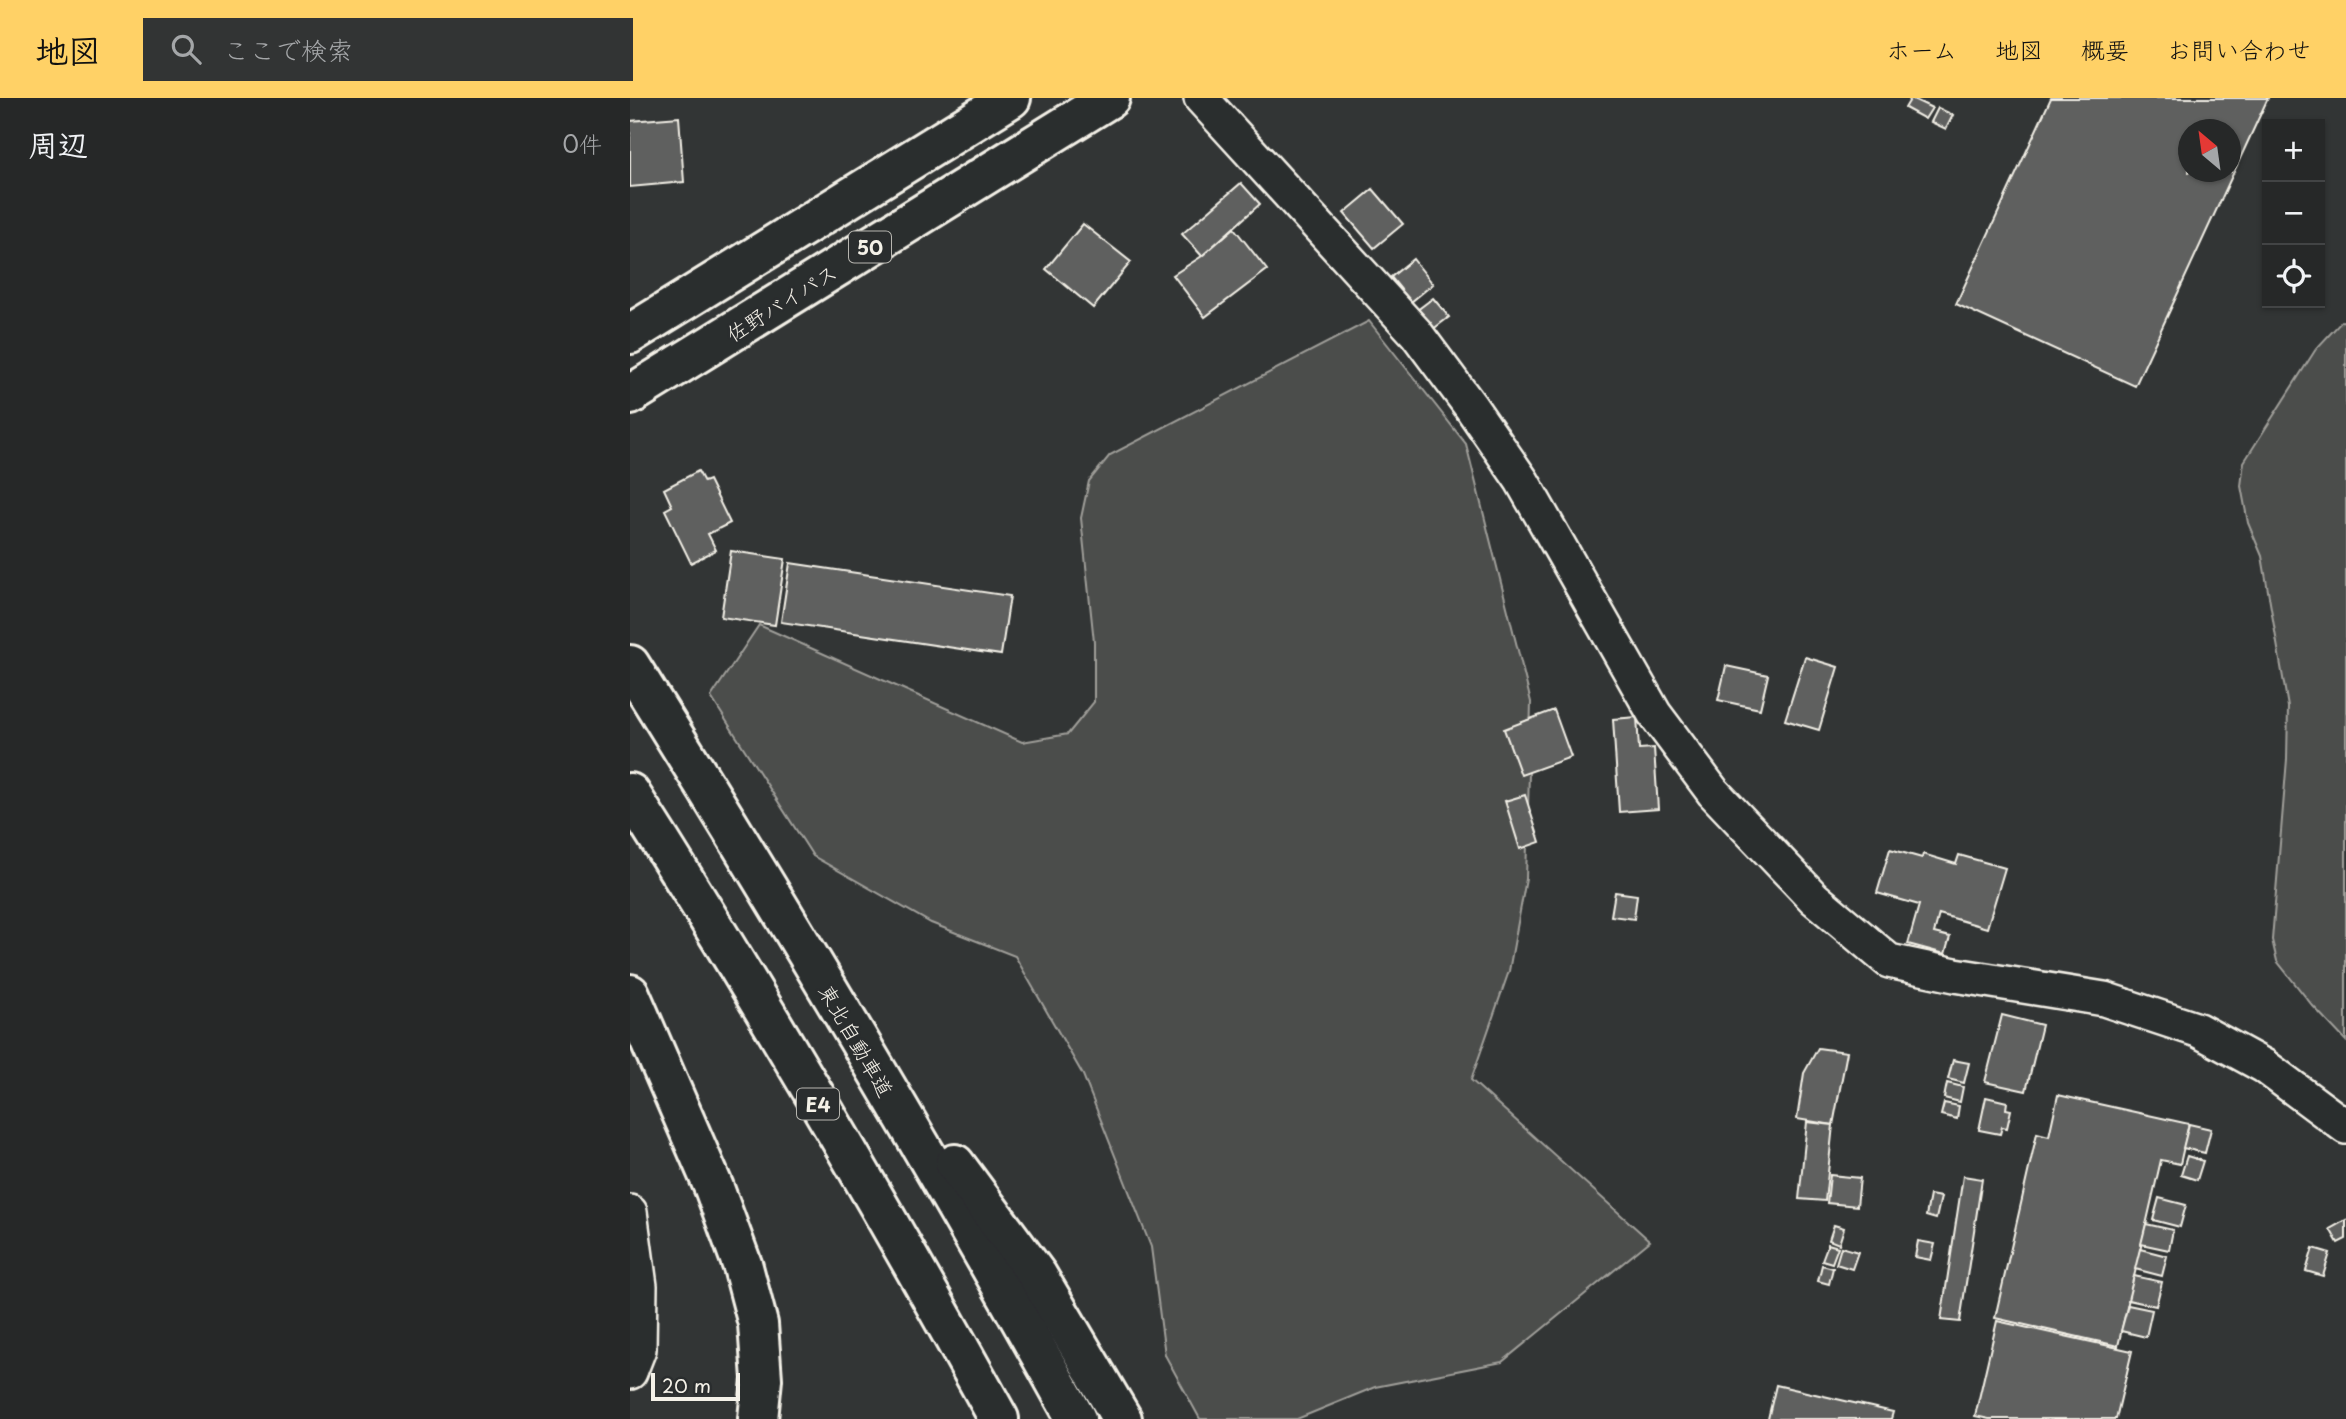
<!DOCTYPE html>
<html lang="ja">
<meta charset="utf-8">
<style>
body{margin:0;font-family:"Playpen Sans","Klee One",sans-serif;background:#323434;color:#f1f3f6}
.controls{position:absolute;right:21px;top:21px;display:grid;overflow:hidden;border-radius:0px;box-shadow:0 2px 5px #0004}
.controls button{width:63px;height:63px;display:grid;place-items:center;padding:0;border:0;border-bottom:2px solid #424445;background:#262828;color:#f1f3f6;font:35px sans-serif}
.compass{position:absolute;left:1548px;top:21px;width:63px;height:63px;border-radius:50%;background:#262828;box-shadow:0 2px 5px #0004;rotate:331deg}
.scale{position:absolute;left:21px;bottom:18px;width:89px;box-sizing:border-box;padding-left:7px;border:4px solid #f4f1e8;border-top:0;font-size:19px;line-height:24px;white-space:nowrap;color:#f4f1e8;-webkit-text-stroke:5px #2a2d2e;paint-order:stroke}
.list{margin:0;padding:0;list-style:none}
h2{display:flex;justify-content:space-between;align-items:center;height:91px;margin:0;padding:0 28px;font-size:30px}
h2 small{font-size:23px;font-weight:400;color:#a4a6a8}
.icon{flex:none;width:38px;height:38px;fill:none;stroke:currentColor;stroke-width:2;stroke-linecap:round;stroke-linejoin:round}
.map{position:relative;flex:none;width:1716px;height:1321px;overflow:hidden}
header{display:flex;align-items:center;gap:42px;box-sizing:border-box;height:98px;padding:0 35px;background:#ffd166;color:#111}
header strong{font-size:33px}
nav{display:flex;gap:38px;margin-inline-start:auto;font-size:24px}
.search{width:490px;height:63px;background:#323434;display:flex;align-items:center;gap:18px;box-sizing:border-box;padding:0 24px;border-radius:0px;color:#a4a6a8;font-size:26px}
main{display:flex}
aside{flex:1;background:#262828}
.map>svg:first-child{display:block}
.green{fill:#4b4d4c;stroke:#a09f9a;stroke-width:2}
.building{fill:#5f605f;stroke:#f4f1e8;stroke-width:2;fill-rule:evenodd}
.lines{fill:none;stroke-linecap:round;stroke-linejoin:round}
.minor-casing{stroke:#f4f1e8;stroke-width:38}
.trunk-casing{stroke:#f4f1e8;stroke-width:44}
.motorway-casing{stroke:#f4f1e8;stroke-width:44}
.minor{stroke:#2a2d2e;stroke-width:33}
.trunk{stroke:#2a2d2e;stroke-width:38}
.motorway{stroke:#2a2d2e;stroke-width:38}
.labels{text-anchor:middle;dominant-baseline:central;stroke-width:5;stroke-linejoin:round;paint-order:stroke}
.shield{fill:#2a2d2e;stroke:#b7b6b0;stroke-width:2}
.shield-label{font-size:19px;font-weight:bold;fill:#f4f1e8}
.street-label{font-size:21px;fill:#f4f1e8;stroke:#2a2d2e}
</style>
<header>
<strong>地図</strong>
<div class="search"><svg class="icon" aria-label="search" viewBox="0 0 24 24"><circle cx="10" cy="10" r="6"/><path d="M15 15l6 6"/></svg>ここで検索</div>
<nav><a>ホーム</a><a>地図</a><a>概要</a><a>お問い合わせ</a></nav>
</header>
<main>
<aside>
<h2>周辺<small>0件</small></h2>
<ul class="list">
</ul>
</aside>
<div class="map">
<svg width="1716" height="1321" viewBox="0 0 1716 1321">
<rect width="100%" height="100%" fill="#323535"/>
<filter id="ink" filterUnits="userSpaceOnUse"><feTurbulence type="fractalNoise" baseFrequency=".0143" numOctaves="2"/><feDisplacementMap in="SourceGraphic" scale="14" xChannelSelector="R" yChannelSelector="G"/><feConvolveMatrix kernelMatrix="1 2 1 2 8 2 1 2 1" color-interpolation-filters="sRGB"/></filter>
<g filter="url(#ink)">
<g class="green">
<polygon points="739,223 836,346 901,604 896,781 879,873 841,982 1020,1143 872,1264 745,1289 667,1321 570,1321 535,1257 521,1149 453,977 385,858 301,825 183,758 81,599 129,527 392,644 438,636 464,604 464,544 451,420 459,383 480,357"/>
<polygon points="1712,223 1716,224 1716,943 1682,907 1647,863 1642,842 1657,661 1658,609 1632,458 1618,425 1611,388 1614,364 1686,251"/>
</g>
<g class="building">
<polygon points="1281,0 1302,10 1295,21 1275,10"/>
<path d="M1421 0H1638L1505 288 1326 206ZM1559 32H1601V74H1559Z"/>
<polygon points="1308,10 1323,17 1316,31 1301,24"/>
<polygon points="49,19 54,84 0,89 0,23"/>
<polygon points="611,85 630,106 572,158 552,136"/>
<polygon points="743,91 773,126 744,150 714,115"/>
<polygon points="453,126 501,164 463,210 416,171"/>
<polygon points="604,130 637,172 575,219 543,177 572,158"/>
<polygon points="783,161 803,186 781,204 761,179"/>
<polygon points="803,200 819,219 802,232 786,213"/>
<polygon points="68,373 74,384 79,382 100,425 78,436 86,452 61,465 35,412 42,408 34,391"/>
<polygon points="101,453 155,461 145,527 91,519"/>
<polygon points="160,465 380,498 371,557 151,524"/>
<polygon points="1175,559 1208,569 1189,632 1155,622"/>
<polygon points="1096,568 1138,577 1130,611 1088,602"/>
<polygon points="924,612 941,659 891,677 874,631"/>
<polygon points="1007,619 1009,651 1024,650 1028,711 989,714 983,621"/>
<polygon points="895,697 910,744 890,751 875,703"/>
<polygon points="1260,751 1292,760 1293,756 1326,766 1329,757 1375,770 1357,830 1309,816 1304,835 1320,839 1315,856 1278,846 1289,807 1247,795"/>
<polygon points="985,794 1007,797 1004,821 981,818"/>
<polygon points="1372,917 1412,927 1396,993 1355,984"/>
<polygon points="1188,950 1217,954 1203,1027 1167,1021 1174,975"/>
<polygon points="1323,962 1339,965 1334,985 1318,981"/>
<polygon points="1317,985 1333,989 1330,1004 1314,1000"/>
<polygon points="1428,997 1559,1026 1550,1066 1531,1062 1488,1248 1365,1220 1407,1035 1419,1038"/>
<polygon points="1356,999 1377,1004 1376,1011 1381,1012 1377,1030 1372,1029 1370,1036 1349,1032"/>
<polygon points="1314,1005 1329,1008 1327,1021 1311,1017"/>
<polygon points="1177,1024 1203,1027 1195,1103 1169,1101"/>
<polygon points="1559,1026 1581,1031 1575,1055 1553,1050"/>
<polygon points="1557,1058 1573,1063 1567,1082 1551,1077"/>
<polygon points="1200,1077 1230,1080 1227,1108 1197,1105"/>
<polygon points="1333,1078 1352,1081 1330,1224 1311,1222"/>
<polygon points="1300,1097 1311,1099 1306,1121 1296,1118"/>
<polygon points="1529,1100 1556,1107 1550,1129 1523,1122"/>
<polygon points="1716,1122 1716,1141 1708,1145 1700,1131"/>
<polygon points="1516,1126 1543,1132 1539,1152 1511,1146"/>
<polygon points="1204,1127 1214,1130 1209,1146 1199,1142"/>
<polygon points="1288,1143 1305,1146 1301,1162 1285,1159"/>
<polygon points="1198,1146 1208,1149 1202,1165 1192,1162"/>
<polygon points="1211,1149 1228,1154 1222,1171 1206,1166"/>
<polygon points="1683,1150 1700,1155 1693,1178 1676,1173"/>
<polygon points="1510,1151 1537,1158 1532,1178 1505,1171"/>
<polygon points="1192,1167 1203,1170 1199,1186 1188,1183"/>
<polygon points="1504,1178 1532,1184 1526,1208 1498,1202"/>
<polygon points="1498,1207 1522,1212 1516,1239 1491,1233"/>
<polygon points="1367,1223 1502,1253 1486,1321 1359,1321 1345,1318"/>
<polygon points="1146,1287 1263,1314 1261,1321 1138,1321"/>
</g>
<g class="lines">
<defs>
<g id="minor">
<polyline points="571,0 786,235 841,309 892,383 1024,615 1083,694 1184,800 1259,863 1325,877 1474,901 1568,932 1634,968 1716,1029"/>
<polyline points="0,1114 10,1188 9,1251 0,1274"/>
</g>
<g id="trunk">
<polyline points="0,236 381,0"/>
<polyline points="0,297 480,0"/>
</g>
<g id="motorway">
<path d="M0 567C155 815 305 1066 446 1321"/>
<path d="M0 695C130 899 252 1109 369 1321"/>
<polyline points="0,896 84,1090 113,1169 128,1226 132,1281 128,1321"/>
<polyline points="325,1066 407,1177 492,1321"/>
</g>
</defs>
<use href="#minor" class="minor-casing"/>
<use href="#trunk" class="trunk-casing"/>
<use href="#motorway" class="motorway-casing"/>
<use href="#minor" class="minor"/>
<use href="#trunk" class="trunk"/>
<use href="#motorway" class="motorway"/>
</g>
</g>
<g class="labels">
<g class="shield">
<rect x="219" y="133.5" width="42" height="31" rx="5"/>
<rect x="167" y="990.5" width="42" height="31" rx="5"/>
</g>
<g class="shield-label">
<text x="240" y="149">50</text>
<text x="188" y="1006">E4</text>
</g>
<g class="street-label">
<text transform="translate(151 204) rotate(-32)">佐野バイパス</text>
<text transform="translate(227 942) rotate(60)">東北自動車道</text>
</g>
</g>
</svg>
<div class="controls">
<button>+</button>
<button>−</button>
<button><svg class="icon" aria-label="locate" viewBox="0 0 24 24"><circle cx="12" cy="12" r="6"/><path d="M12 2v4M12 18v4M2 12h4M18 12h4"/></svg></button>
</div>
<svg class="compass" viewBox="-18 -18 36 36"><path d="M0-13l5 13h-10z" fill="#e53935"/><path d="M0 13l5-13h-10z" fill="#a4a6a8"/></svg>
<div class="scale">20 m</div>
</div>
</main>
